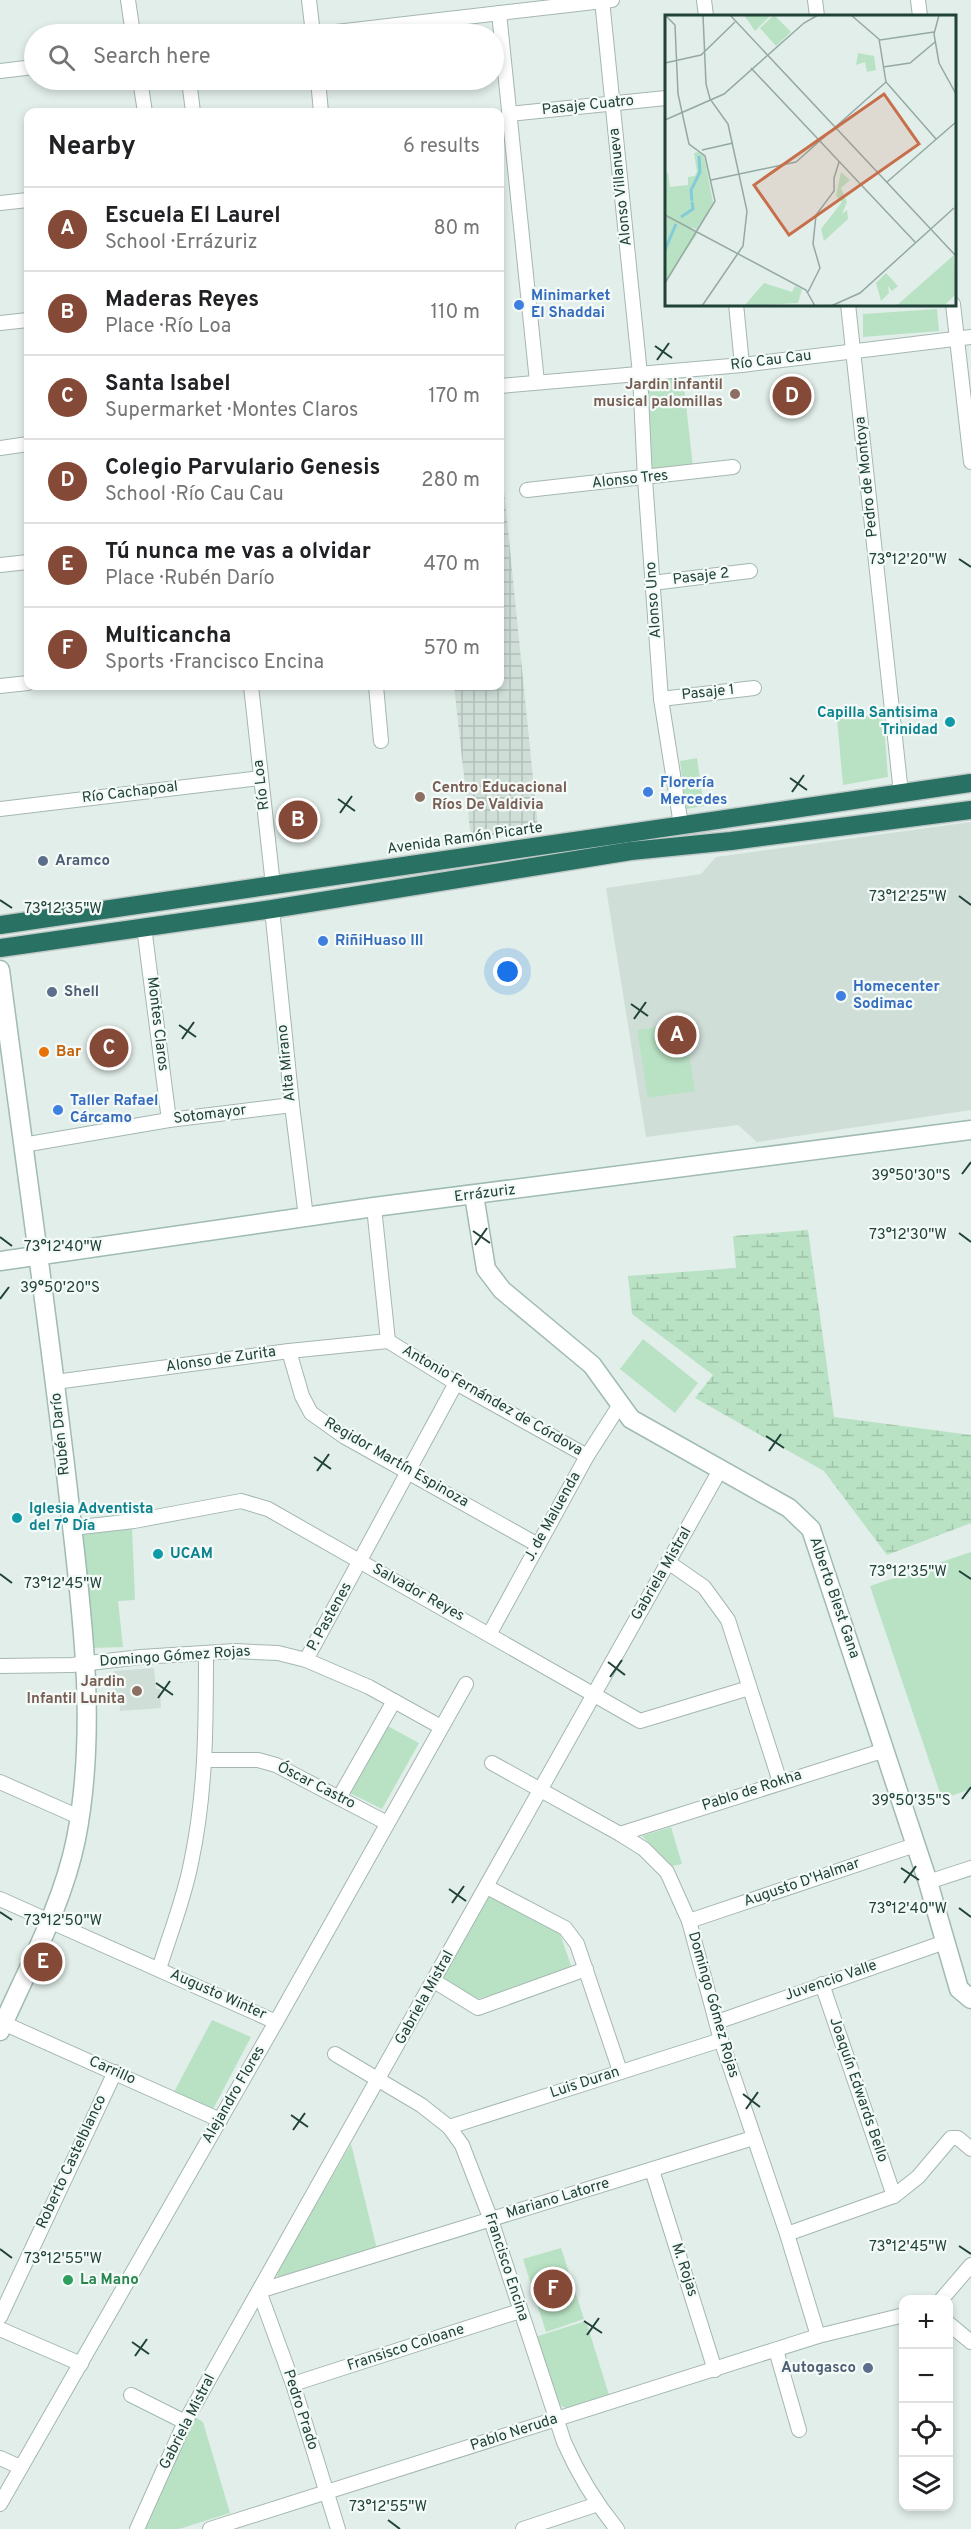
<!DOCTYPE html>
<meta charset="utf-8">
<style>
body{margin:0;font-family:Overpass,sans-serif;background:#f2f2f2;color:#202124}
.controls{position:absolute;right:18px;bottom:18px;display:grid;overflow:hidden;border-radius:12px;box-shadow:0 3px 9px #0003}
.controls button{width:54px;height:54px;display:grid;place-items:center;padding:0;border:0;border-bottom:2px solid #e0e0e0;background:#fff;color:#202124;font:30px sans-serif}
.you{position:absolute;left:508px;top:972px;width:21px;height:21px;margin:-15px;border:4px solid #fff;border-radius:50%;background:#1a73e8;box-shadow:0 0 0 9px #1a73e833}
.badge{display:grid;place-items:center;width:39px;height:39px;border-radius:50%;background:#844a37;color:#fff;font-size:20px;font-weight:700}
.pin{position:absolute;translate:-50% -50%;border:3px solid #fff;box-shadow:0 2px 6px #0006}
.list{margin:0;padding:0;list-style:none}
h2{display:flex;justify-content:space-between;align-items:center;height:78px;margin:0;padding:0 24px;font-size:26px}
h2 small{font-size:20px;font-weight:400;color:#757577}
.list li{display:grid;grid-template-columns:39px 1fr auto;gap:18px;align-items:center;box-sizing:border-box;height:84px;padding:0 24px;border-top:2px solid #e0e0e0}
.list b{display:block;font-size:22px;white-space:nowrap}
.list p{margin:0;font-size:20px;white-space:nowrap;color:#757577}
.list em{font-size:20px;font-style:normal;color:#757577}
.icon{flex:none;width:33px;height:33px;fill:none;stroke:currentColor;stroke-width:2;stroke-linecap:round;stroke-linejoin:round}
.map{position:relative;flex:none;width:971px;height:2529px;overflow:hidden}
.search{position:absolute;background:#fff;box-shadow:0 3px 9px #0003;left:24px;top:24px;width:480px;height:66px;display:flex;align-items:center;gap:15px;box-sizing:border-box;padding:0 21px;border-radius:33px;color:#757577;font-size:22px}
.panel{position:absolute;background:#fff;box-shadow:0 3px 9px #0003;left:24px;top:108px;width:480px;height:582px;border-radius:12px}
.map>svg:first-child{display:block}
.built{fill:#d0ded8}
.industrial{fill:url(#industrial-grid)}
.green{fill:#b9e2c4}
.wetland{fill:url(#wetland-marsh)}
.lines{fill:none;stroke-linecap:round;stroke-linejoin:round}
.street-casing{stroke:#a4b7b1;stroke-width:16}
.secondary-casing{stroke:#9fbbb2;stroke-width:21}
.highway-casing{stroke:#c1cac8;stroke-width:21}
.street{stroke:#fff;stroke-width:14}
.secondary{stroke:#fff;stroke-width:18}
.highway{stroke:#287163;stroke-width:18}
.ticks{fill:none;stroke:#204239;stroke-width:2}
.shop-dot{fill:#3f7fe0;stroke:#f3faf7;stroke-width:2}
.education-dot{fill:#8d6e63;stroke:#f3faf7;stroke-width:2}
.culture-dot{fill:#0f9aa8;stroke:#f3faf7;stroke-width:2}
.service-dot{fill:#5c6f8a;stroke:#f3faf7;stroke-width:2}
.food-dot{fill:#e8710a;stroke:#f3faf7;stroke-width:2}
.leisure-dot{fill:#2e9e5b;stroke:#f3faf7;stroke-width:2}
.labels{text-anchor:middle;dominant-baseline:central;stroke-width:4.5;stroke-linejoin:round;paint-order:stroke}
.street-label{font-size:15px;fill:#204239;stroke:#f3faf7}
.shop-label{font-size:15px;font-weight:bold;fill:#366cbe;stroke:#f3faf7;text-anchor:start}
.education-label{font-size:15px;font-weight:bold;fill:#785e54;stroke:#f3faf7;text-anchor:end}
.culture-label{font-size:15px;font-weight:bold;fill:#0d838f;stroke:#f3faf7;text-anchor:start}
.service-label{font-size:15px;font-weight:bold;fill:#4e5e75;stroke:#f3faf7;text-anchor:start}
.food-label{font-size:15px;font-weight:bold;fill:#c56008;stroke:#f3faf7;text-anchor:start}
.leisure-label{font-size:15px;font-weight:bold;fill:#27864d;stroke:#f3faf7;text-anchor:start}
.inset-river{fill:none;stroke:#84cbd9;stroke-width:3}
.inset-road{fill:none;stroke:#94a9a3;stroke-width:1.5}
.view{fill:#c76e4a;fill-opacity:0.15;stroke:#c76e4a;stroke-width:3}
.inset-edge{fill:none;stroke:#204239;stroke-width:3}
.ticks-label{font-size:15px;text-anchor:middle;fill:#204239;stroke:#f3faf7;stroke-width:4.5;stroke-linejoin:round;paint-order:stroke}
</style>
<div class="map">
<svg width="971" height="2529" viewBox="0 0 971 2529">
<defs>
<pattern id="industrial-grid" width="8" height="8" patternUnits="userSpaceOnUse" patternTransform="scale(1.5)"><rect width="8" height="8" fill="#d0ded8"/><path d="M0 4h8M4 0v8" fill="none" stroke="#b2c0ba"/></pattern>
<pattern id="wetland-marsh" width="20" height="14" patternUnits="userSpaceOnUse" patternTransform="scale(1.5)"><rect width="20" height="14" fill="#b9e2c4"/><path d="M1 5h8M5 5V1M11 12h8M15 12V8" fill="none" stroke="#9fc3a9"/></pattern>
</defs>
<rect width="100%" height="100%" fill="#e2eee9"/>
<g class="built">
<polygon points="971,822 971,1110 757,1142 738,1125 646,1137 606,888 701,874 716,857"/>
<polygon points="154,1668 156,1689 160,1689 161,1708 120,1711 119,1694 115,1694 114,1671"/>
</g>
<polygon class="industrial" points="500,450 538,828 471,839 454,686 500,686"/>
<g class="green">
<polygon points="937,309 939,331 863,337 863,314"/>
<polygon points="683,377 693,467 652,470 648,381"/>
<polygon points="883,714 888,777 843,785 837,719"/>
<polygon points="697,758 704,806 686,809 680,761"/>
<polygon points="684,1023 695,1091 648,1098 637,1030"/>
<polygon points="643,1339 698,1383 675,1413 620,1369"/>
<polygon points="132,1527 135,1600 118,1601 123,1647 90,1648 78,1534"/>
<polygon points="971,1552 971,1789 942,1799 870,1586"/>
<polygon points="384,1724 419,1743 382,1809 346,1791"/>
<polygon points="671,1827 682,1864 672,1866 642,1836"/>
<polygon points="491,1893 559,1931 573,1971 477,1999 442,1980"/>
<polygon points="212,2020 251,2037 212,2111 173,2094"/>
<polygon points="351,2144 377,2249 281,2281 276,2274"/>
<polygon points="561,2248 584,2319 546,2332 523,2259"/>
<polygon points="586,2321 609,2395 566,2408 555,2403 535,2337"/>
<polygon points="195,2417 203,2422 230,2513 179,2529 143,2529"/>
</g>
<polygon class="wetland" points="808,1230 834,1417 971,1435 971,1523 887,1555 824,1471 695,1398 713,1375 632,1314 628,1276 736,1268 733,1236"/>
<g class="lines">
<defs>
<g id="street">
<polyline points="128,0 133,34"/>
<polyline points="309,0 313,34"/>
<polyline points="602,0 640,374 645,479 661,699 681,825"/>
<polyline points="704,0 706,16"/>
<polyline points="815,0 817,16"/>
<polyline points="918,0 920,16"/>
<polyline points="499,13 537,382"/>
<polyline points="319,34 612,0"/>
<polyline points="0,71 34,67"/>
<polyline points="140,80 145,112"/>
<polyline points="189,80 193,112"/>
<polyline points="318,80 321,112"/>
<polyline points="509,114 666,98"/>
<polyline points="0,203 28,200"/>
<polyline points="736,304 742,365"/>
<polyline points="848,304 901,793"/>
<polyline points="953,304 971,462"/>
<polyline points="0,323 28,320"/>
<polyline points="500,386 742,365 971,337"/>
<polyline points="0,448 28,444"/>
<polyline points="527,490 733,467"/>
<polyline points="0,565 28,562"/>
<polyline points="652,583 750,571"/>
<polyline points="0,686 28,683"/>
<polyline points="251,686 273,885"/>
<polyline points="376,686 381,741"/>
<polyline points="661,699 754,688"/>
<polyline points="0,809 260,778"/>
<polyline points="272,909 292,1105 306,1217"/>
<polyline points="144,927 169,1120"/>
<polyline points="23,1145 169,1120 292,1105"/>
<polyline points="374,1207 388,1341"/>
<polyline points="388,1341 456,1383 587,1456"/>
<polyline points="289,1351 302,1396 311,1413 345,1437 538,1545"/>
<polyline points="55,1382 289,1351 388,1341"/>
<polyline points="72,1528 134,1521 241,1501 268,1509 640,1721 749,1688"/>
<polyline points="668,1562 704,1587 728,1620 780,1782"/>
<polyline points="490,1633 587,1456 621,1403"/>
<polyline points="306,1660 456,1383"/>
<polyline points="0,1666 72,1665 141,1657 235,1651 278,1653 306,1660 369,1687 441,1727"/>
<polyline points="206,1760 258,1760 276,1765 387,1823"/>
<polyline points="492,1763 620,1834 644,1849 667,1872 689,1921 721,2040 787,2234 818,2336"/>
<polyline points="0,1782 79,1817"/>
<polyline points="339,1798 394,1701"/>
<polyline points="620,1834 885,1750"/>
<polyline points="928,1882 971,1868"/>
<polyline points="487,1887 565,1928 577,1944 620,2071"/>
<polyline points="0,1899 276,2022"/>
<polyline points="689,1921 915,1845"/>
<path d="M159 1969C170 1934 184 1899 191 1863 206 1793 206 1724 206 1653"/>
<polyline points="434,1981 478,2008 586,1969"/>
<polyline points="822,1984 894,2196"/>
<polyline points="717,2022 945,1942"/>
<polyline points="3,2023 220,2120"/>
<path d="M335 2054 421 2105 449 2127 462 2145 491 2220 564 2442C578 2474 595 2502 617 2529"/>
<polyline points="449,2127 721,2040"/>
<polyline points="652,2170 715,2370"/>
<polyline points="787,2234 894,2196 918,2177 951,2138 958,2138 971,2149"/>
<polyline points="941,2300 971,2265"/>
<polyline points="0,2317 115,2072"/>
<polyline points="948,2323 971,2342"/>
<polyline points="0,2329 81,2364"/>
<polyline points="776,2350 799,2430"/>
<polyline points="293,2384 520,2311"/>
<polyline points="131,2395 185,2422"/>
<polyline points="0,2458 20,2467"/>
<polyline points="0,2504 276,2022 466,1684"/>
<polyline points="137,2529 185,2422 720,1470"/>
<polyline points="210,2529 818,2336 904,2315"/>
<polyline points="338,2529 293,2384 259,2291 753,2138"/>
<polyline points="523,2529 598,2504"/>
</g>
<g id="secondary">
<path d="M0 970C22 1140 47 1311 67 1482 80 1599 99 1722 76 1839 63 1904 27 1970 0 2031"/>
<polyline points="474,1195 486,1269 502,1290 592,1365 631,1419 789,1508 811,1529 928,1882 959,1989 971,1999"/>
<polyline points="0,1261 374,1207 971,1130"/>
</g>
<g id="highway">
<polyline points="0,925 971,783"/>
<polyline points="0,948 272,909 631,851 731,841 971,810"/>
</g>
</defs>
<use href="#street" class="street-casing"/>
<use href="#secondary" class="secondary-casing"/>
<use href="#highway" class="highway-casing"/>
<use href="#street" class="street"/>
<use href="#secondary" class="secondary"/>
<use href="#highway" class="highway"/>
</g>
<path class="ticks" d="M655 346 672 358M657 360 669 343M959 559 971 567M790 778 807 790M792 792 804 775M338 799 355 811M340 813 352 796M959 896 971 905M0 900 12 908M631 1004 648 1016M634 1019 646 1002M179 1025 196 1037M182 1039 194 1022M962 1174 971 1162M473 1231 490 1243M959 1233 971 1242M0 1237 12 1246M475 1245 487 1228M0 1299 9 1287M766 1436 784 1448M769 1451 781 1434M314 1457 331 1469M317 1471 329 1454M959 1571 971 1579M0 1574 12 1583M608 1662 625 1675M610 1677 622 1660M156 1683 173 1695M158 1698 170 1681M962 1799 971 1787M901 1868 919 1880M904 1883 916 1866M449 1889 466 1901M452 1903 464 1886M959 1908 971 1917M0 1912 12 1920M743 2094 760 2107M746 2109 758 2092M291 2115 308 2127M293 2130 305 2113M959 2246 971 2254M0 2249 12 2258M584 2321 602 2333M587 2335 599 2318M132 2342 149 2354M135 2356 147 2339M388 2520 400 2529"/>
<g class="shop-dot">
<circle cx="519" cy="305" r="6"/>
<circle cx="648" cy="792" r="6"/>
<circle cx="323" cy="941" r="6"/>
<circle cx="841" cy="996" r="6"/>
<circle cx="58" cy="1110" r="6"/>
</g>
<g class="education-dot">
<circle cx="735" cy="394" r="6"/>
<circle cx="420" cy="797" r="6"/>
<circle cx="137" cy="1691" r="6"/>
</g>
<g class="culture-dot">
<circle cx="950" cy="722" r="6"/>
<circle cx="17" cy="1518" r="6"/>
<circle cx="158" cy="1554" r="6"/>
</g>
<g class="service-dot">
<circle cx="43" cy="861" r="6"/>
<circle cx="52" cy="992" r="6"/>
<circle cx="868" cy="2368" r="6"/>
</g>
<circle class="food-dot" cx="44" cy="1052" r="6"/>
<circle class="leisure-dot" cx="68" cy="2280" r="6"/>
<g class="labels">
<g class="street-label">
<text transform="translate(588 106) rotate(-6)">Pasaje Cuatro</text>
<text transform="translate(621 187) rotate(-96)">Alonso Villanueva</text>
<text transform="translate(771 361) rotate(-7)">Río Cau Cau</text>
<text transform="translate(867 477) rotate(-96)">Pedro de Montoya</text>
<text transform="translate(630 480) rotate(-6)">Alonso Tres</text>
<text transform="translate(701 577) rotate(-7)">Pasaje 2</text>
<text transform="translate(654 600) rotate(-94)">Alonso Uno</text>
<text transform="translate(708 693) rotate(-6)">Pasaje 1</text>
<text transform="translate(262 785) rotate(-97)">Río Loa</text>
<text transform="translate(130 793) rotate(-7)">Río Cachapoal</text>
<text transform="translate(465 839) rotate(-8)">Avenida Ramón Picarte</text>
<text transform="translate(157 1024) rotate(83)">Montes Claros</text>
<text transform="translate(287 1063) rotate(-96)">Alta Mirano</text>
<text transform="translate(210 1115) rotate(-7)">Sotomayor</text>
<text transform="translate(485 1194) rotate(-7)">Errázuriz</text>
<text transform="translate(221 1360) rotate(-8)">Alonso de Zurita</text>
<text transform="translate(492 1401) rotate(30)">Antonio Fernández de Córdova</text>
<text transform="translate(61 1434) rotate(-96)">Rubén Darío</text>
<text transform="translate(396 1463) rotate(30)">Regidor Martín Espinoza</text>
<text transform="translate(553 1517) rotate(-61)">J. de Maluenda</text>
<text transform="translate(662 1574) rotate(-60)">Gabriela Mistral</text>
<text transform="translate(418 1593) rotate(29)">Salvador Reyes</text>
<text transform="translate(834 1598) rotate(71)">Alberto Blest Gana</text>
<text transform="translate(330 1617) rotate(-61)">P. Pastenes</text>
<text transform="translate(175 1657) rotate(-4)">Domingo Gómez Rojas</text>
<text transform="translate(316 1786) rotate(27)">Óscar Castro</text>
<text transform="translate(752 1791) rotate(-18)">Pablo de Rokha</text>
<text transform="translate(802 1883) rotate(-19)">Augusto D'Halmar</text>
<text transform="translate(831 1981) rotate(-19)">Juvencio Valle</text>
<text transform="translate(218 1995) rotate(24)">Augusto Winter</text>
<text transform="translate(425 1998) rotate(-61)">Gabriela Mistral</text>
<text transform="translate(713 2005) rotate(74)">Domingo Gómez Rojas</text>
<text transform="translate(112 2071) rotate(24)">Carrillo</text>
<text transform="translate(585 2083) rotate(-18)">Luis Duran</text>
<text transform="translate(858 2090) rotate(71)">Joaquín Edwards Bello</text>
<text transform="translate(234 2095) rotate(-60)">Alejandro Flores</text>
<text transform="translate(72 2162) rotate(-65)">Roberto Castelblanco</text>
<text transform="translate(558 2199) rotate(-17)">Mariano Latorre</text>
<text transform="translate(506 2267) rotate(72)">Francisco Encina</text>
<text transform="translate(684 2270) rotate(72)">M. Rojas</text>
<text transform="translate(406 2348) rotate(-18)">Fransisco Coloane</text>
<text transform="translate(300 2410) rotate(72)">Pedro Prado</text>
<text transform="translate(188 2422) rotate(-63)">Gabriela Mistral</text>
<text transform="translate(514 2433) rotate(-18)">Pablo Neruda</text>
</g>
<g class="shop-label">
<text x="531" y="296">Minimarket<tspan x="531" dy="17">El Shaddai</tspan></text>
<text x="660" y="783">Florería<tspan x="660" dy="17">Mercedes</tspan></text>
<text x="335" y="941">RiñiHuaso III</text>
<text x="853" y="987">Homecenter<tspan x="853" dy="17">Sodimac</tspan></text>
<text x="70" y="1101">Taller Rafael<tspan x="70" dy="17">Cárcamo</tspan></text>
</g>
<g class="education-label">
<text x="723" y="385">Jardin infantil<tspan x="723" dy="17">musical palomillas</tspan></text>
<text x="432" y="788" text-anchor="start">Centro Educacional<tspan x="432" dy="17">Ríos De Valdivia</tspan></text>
<text x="125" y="1682">Jardin<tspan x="125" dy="17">Infantil Lunita</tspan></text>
</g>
<g class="culture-label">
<text x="938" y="713" text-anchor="end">Capilla Santisima<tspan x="938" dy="17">Trinidad</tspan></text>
<text x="29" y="1509">Iglesia Adventista<tspan x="29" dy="17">del 7° Día</tspan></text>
<text x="170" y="1554">UCAM</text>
</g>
<g class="service-label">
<text x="55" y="861">Aramco</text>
<text x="64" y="992">Shell</text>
<text x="856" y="2368" text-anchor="end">Autogasco</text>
</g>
<g class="food-label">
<text x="56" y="1052">Bar</text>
</g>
<g class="leisure-label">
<text x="80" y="2280">La Mano</text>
</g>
</g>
<g transform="translate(665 15)">
<rect width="291" height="291" fill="#e2eee9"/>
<path d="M79 0H106L90 16ZM109 0 126 17 111 31 95 13ZM193 38 209 41 211 55 202 57 200 47 191 50ZM33 137 39 141 48 187 33 215 26 212 32 219 0 267V159L3 158 5 172 23 170V162L30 161 32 156 29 138ZM221 258 233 271 227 276 223 271 224 278 216 286 211 268Z" fill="#b9e2c4"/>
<path d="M176 157 185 165 176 173 182 187 177 199 182 195 183 204 159 226 156 214 177 187 171 181ZM23 175 27 190 33 192 27 210 0 198V177L5 187ZM0 204 25 216 8 248 0 252 3 221ZM99 268 127 277 130 271 137 274 133 288 79 291Z" fill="#b9e2c4"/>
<path d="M289 240 291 279 279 291H231Z" fill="#b9e2c4"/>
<path class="inset-river" d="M27 186 26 175 35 157 34 141M16 202 28 194 27 187M0 235 11 209"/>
<path class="inset-road" d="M65 0 291 241M186 0 215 25 269 17M274 0 269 19 274 48 291 79M214 24 221 67 271 124M0 48 36 40 70 7M218 52 245 48 270 27M86 53 250 227M0 105 59 79 139 8 153 0M37 135 68 128M46 165 131 147 221 67M222 167 291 107M0 200 141 275 150 291M0 268 50 186 40 141 24 129 13 79 10 10 0 0M143 277 155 253 148 229 151 200 169 176V163L174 147M37 291 78 231 82 196 63 109 45 84 41 69 38 0M166 291 195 278 289 193"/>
<path class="view" d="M219 79 254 129 124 220 89 170Z"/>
<rect width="291" height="291" class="inset-edge"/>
</g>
<g class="ticks-label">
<text x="908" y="564">73°12'20"W</text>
<text x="908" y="901">73°12'25"W</text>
<text x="63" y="913">73°12'35"W</text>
<text x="911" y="1180">39°50'30"S</text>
<text x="908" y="1239">73°12'30"W</text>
<text x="63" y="1251">73°12'40"W</text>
<text x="60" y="1292">39°50'20"S</text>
<text x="908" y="1576">73°12'35"W</text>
<text x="63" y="1588">73°12'45"W</text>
<text x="911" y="1805">39°50'35"S</text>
<text x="908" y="1913">73°12'40"W</text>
<text x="63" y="1925">73°12'50"W</text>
<text x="908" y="2251">73°12'45"W</text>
<text x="63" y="2263">73°12'55"W</text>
<text x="388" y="2511">73°12'55"W</text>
</g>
</svg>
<div class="controls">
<button>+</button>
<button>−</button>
<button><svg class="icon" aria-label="locate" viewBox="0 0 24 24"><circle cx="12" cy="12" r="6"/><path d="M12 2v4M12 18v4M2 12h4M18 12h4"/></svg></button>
<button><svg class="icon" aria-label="layers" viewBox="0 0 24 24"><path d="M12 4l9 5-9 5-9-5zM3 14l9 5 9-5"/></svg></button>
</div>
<div class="you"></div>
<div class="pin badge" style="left:677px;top:1035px">A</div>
<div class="pin badge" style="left:298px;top:820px">B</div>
<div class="pin badge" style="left:109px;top:1048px">C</div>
<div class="pin badge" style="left:792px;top:396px">D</div>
<div class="pin badge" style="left:43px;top:1962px">E</div>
<div class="pin badge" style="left:553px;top:2289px">F</div>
<div class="search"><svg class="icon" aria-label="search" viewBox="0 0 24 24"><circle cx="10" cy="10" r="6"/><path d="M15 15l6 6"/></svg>Search here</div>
<section class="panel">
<h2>Nearby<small>6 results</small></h2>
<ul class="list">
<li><span class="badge">A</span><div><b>Escuela El Laurel</b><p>School · Errázuriz</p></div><em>80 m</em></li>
<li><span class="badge">B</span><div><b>Maderas Reyes</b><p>Place · Río Loa</p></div><em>110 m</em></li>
<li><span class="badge">C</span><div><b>Santa Isabel</b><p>Supermarket · Montes Claros</p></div><em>170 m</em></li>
<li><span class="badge">D</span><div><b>Colegio Parvulario Genesis</b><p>School · Río Cau Cau</p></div><em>280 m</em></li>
<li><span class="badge">E</span><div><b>Tú nunca me vas a olvidar</b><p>Place · Rubén Darío</p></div><em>470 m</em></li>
<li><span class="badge">F</span><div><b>Multicancha</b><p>Sports · Francisco Encina</p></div><em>570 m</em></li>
</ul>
</section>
</div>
